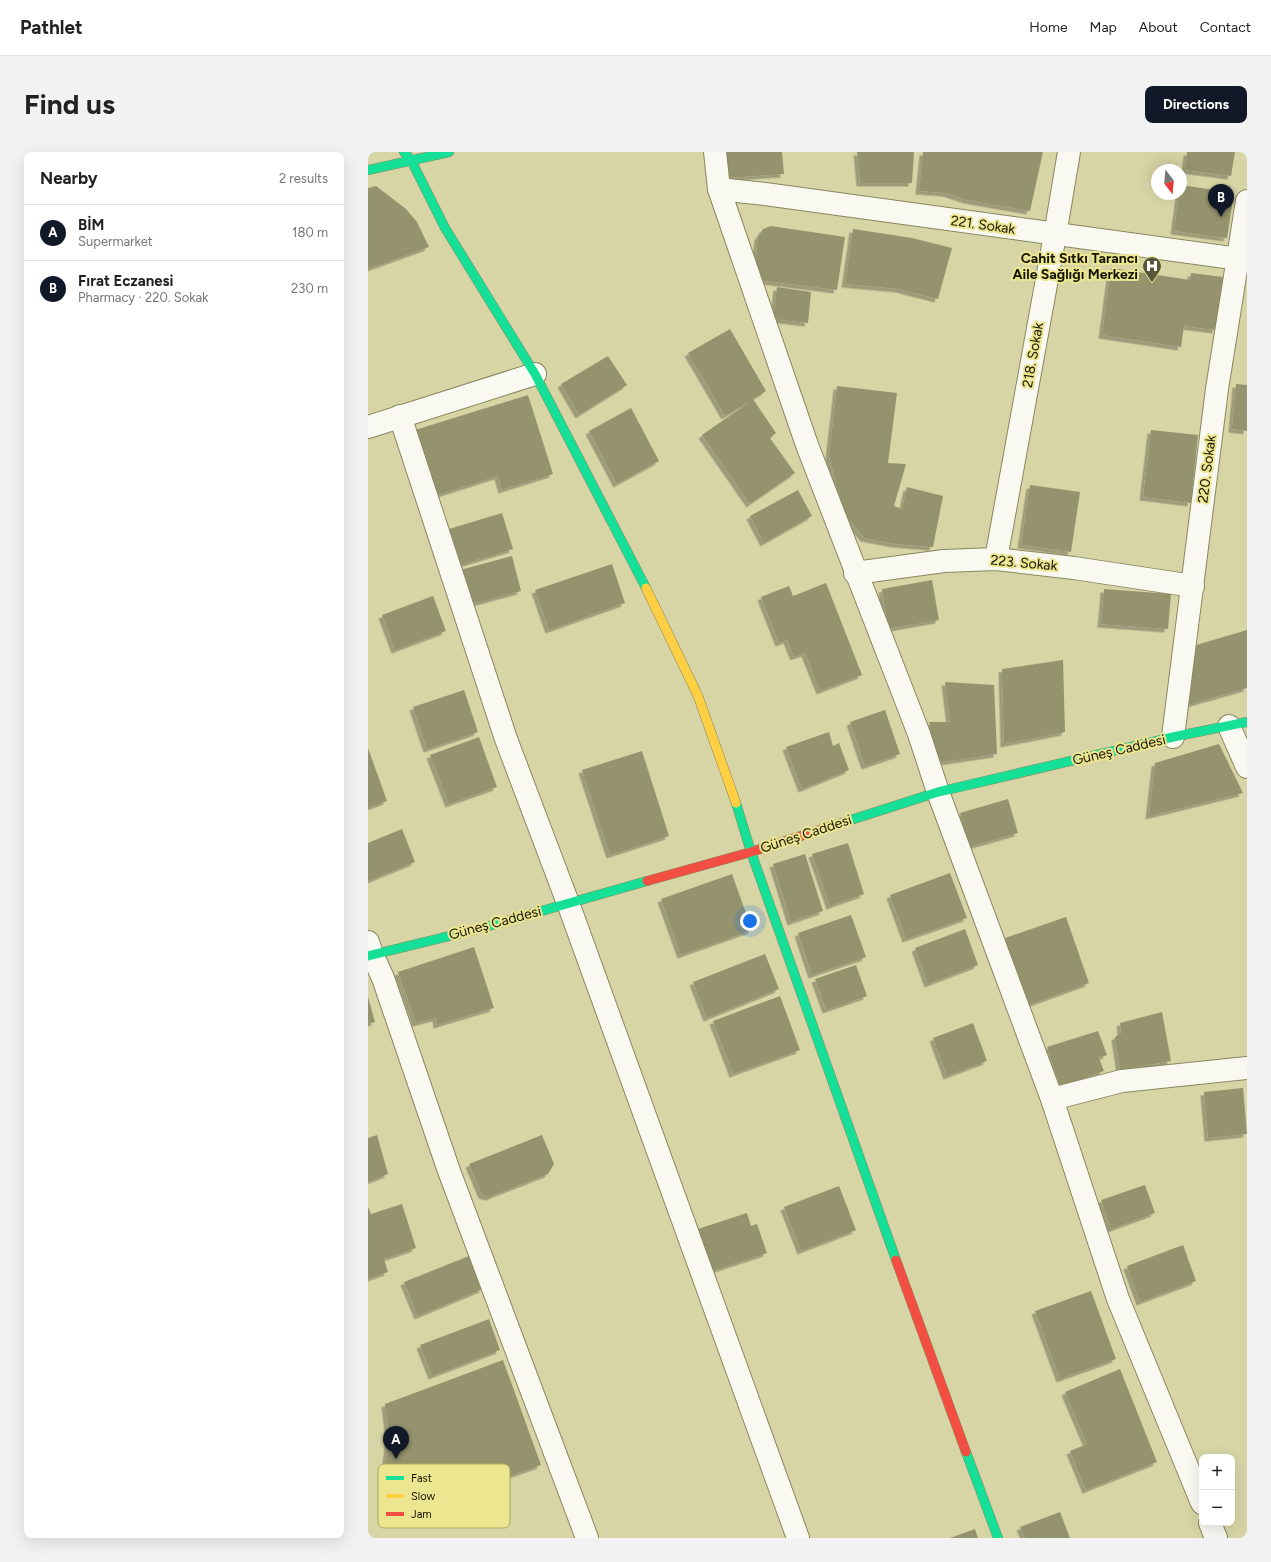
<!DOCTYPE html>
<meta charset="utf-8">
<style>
body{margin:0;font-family:Figtree,sans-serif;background:#f2f2f2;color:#222}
.controls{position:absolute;right:12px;bottom:12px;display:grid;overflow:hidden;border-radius:8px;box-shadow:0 4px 16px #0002}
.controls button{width:36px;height:36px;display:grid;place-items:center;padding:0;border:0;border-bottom:1px solid #e0e0e0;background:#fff;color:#222;font:20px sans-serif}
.compass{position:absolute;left:783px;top:12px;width:36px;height:36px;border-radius:50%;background:#fff;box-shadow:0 4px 16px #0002;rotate:164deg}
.you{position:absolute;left:382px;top:769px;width:14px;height:14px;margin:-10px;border:3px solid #fff;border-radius:50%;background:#1a73e8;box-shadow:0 0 0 6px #1a73e833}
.badge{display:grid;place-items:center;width:26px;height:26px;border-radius:50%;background:#111827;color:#fff;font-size:13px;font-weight:700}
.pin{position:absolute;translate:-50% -33px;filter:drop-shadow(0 1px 2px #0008)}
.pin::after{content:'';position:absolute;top:21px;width:14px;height:12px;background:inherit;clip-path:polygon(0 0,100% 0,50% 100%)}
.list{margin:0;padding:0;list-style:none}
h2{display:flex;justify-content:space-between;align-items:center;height:52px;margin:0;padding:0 16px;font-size:17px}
h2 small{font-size:13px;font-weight:400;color:#767676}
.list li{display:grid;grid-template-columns:26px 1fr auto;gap:12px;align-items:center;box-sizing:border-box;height:56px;padding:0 16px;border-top:1px solid #e0e0e0}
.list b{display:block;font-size:15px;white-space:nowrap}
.list p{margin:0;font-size:13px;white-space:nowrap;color:#767676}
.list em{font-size:13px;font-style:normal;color:#767676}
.map{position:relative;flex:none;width:879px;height:1386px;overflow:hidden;border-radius:8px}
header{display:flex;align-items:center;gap:24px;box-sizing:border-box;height:56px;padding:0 20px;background:#fff;border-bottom:1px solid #e0e0e0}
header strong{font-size:19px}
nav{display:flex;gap:22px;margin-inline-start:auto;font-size:14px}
.intro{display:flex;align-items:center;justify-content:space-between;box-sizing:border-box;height:96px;padding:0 24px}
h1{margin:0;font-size:28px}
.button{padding:10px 18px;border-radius:8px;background:#111827;color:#fff;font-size:14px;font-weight:700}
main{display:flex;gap:24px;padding:0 24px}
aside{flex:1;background:#fff;border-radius:8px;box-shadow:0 4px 16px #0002}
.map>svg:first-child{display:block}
.building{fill:#95936d;filter:url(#shadow)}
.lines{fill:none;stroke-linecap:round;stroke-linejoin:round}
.street-casing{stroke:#8a875e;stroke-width:24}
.fast-casing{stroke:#8a875e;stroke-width:10}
.slow-casing{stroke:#8a875e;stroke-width:10}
.jam-casing{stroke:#8a875e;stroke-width:10}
.street{stroke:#f9f9f2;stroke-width:22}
.fast{stroke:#16e098;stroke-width:9}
.slow{stroke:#ffcf43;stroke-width:9}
.jam{stroke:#f24e42;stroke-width:9}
.labels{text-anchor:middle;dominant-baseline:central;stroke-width:4;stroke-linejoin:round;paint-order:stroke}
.street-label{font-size:14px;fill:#151300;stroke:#ece691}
.poi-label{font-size:14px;font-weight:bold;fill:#151300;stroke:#ece691;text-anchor:end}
.key{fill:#ece691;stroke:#aca766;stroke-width:1}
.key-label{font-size:11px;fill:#151300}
</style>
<header>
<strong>Pathlet</strong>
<nav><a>Home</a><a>Map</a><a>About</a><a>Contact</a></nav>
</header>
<div class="intro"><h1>Find us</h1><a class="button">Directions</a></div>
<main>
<aside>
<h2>Nearby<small>2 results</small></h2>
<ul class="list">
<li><span class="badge">A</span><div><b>BİM</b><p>Supermarket</p></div><em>180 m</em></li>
<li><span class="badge">B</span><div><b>Fırat Eczanesi</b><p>Pharmacy · 220. Sokak</p></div><em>230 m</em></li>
</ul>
</aside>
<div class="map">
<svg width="879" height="1386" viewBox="0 0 879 1386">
<defs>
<filter id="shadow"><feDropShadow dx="-3.5" dy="3.5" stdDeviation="0" flood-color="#0004"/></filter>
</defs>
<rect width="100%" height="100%" fill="#d7d4a6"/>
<g class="building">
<polygon points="356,0 414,0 416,22 357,26"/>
<polygon points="489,0 546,0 544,31 492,31"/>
<polygon points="555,0 675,0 662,59 599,48 578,41 551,39"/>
<polygon points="819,0 867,0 863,24 817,18"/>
<polygon points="813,33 866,41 859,86 806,79 811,42 813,42"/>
<polygon points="8,34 38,57 49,70 61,95 0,117 0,36"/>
<polygon points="403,74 477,85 469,138 390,128 387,115 390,85 395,77"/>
<polygon points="485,77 544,86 584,96 570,147 531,137 477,132"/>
<polygon points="743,116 822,128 823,121 855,125 848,178 816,174 813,195 734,183"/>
<polygon points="409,135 443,140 440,171 405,167"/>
<polygon points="362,177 398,239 385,247 408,281 402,286 427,321 382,352 334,283 383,249 357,264 320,201"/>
<polygon points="240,204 259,233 211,263 193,232"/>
<polygon points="868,232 879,233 879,279 864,277"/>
<polygon points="469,234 529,241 520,311 538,312 526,354 534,357 539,335 575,344 565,395 527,392 496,386 482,369 473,353 461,304"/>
<polygon points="160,243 185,322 134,338 130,324 67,344 47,278"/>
<polygon points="263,256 291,309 249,332 221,279"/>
<polygon points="783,278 830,283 823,351 775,345"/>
<polygon points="662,333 712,340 703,400 653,393"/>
<polygon points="430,338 444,364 396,391 382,364"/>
<polygon points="134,361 145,397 92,413 81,377"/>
<polygon points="144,404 153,439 101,453 92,418"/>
<polygon points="244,412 257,451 181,478 167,438"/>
<polygon points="564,428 571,468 520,477 514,437"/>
<polygon points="458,431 494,523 452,539 437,501 426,505 419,488 411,491 393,445 421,434 425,444"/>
<polygon points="736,437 803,442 800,477 733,472"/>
<polygon points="65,444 78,479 27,498 14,463"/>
<polygon points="879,478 879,536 819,553 825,494"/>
<polygon points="695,508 697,580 636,592 634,517"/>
<polygon points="577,530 626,533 629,602 568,611 561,570 582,570"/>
<polygon points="96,538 110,580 59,597 45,555"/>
<polygon points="517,558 532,602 497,614 482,570"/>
<polygon points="461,580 465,594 471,591 481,618 434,637 418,595"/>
<polygon points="111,585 129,635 81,652 62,603"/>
<polygon points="851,592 875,641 781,664 787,611"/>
<polygon points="0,596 19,649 0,656"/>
<polygon points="274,599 301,684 242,703 214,618"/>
<polygon points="640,647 650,681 601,695 592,661"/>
<polygon points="34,677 47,710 0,729 0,691"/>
<polygon points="480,691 496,742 462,754 444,702"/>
<polygon points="437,702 455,759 423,770 405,712"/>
<polygon points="582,721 599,766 538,787 522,743"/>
<polygon points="364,722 384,778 313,803 293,747"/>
<polygon points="483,763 498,805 444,823 430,781"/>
<polygon points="698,765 721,831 660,853 637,786"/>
<polygon points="597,777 610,813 560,832 547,796"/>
<polygon points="106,795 126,856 69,873 68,866 48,871 30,820"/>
<polygon points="397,802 411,837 339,866 325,830"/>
<polygon points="488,813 499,844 458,858 447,827"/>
<polygon points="412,844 432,898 365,922 345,869"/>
<polygon points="0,845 7,870 0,872"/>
<polygon points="794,860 803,909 752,918 747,885 753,881 752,871"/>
<polygon points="605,871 619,909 579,924 565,886"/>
<polygon points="730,879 739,903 731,906 736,919 692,935 679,895"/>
<polygon points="875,936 879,982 840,986 836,940"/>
<polygon points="9,983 20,1022 0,1030 0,986"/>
<polygon points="174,983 186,1012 180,1022 121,1045 114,1043 101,1012"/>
<polygon points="777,1033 787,1061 743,1077 733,1048"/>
<polygon points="471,1034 488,1078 433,1099 416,1055"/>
<polygon points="34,1052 48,1096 16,1107 20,1120 0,1127 0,1055 3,1062"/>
<polygon points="379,1061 383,1074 389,1072 399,1101 344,1119 330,1077"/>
<polygon points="815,1093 828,1129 772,1150 759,1114"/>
<polygon points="101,1104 115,1137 50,1164 36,1130"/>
<polygon points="723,1139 748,1207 692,1227 667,1159"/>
<polygon points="121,1167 132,1198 64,1224 52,1193"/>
<polygon points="135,1208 173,1313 23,1366 15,1330 21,1285 17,1252"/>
<polygon points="752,1217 789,1310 718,1338 702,1299 719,1292 697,1240"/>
<polygon points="692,1360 702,1386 657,1386 652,1375"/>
<polygon points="607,1377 610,1386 582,1386"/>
</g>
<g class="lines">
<defs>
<g id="street">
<polyline points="347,0 351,37 439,293 551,582 570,640 684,947 750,1147 834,1351"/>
<polyline points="351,37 397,42 879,108"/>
<polyline points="32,264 138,587 200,751 430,1386"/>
<polyline points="0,275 167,222"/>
<polyline points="628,407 687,83 701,0"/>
<polyline points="487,421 576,409 628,407 706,416 825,434"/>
<polyline points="861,574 879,615"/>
<polyline points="805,585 849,237 879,49"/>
<polyline points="0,790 4,802 15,826 81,1019 219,1386"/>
<polyline points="684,947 754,929 879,916"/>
<polyline points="842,1371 848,1386"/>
</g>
<g id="fast">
<polyline points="36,0 43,8 77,76 167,222 278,436"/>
<polyline points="0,18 81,0"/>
<polyline points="368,651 383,700 528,1108"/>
<polyline points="461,675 570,640 805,585 879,570"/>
<polyline points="0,804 110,777 279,729"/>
<polyline points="598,1300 630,1386"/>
</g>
<polyline id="slow" points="278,436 330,544 368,651"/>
<g id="jam">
<polyline points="279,729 383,700 461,675"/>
<polyline points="528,1108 598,1300"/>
</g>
</defs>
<use href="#street" class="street-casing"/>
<use href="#fast" class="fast-casing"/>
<use href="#slow" class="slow-casing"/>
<use href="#jam" class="jam-casing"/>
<use href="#street" class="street"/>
<use href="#fast" class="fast"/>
<use href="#slow" class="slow"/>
<use href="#jam" class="jam"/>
</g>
<defs>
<symbol id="hospital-pin" viewBox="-11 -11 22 30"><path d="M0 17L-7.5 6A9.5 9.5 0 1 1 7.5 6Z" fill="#59573a" stroke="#ece691"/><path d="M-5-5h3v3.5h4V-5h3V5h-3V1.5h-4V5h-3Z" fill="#fff"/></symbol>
</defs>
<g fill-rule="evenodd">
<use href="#hospital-pin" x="773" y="103" width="22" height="30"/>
</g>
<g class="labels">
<g class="street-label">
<text transform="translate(615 73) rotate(8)">221. Sokak</text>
<text transform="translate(665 203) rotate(-80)">218. Sokak</text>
<text transform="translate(839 317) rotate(-83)">220. Sokak</text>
<text transform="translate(656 411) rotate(5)">223. Sokak</text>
<text transform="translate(751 598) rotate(-13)">Güneş Caddesi</text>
<text transform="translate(438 682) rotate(-18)">Güneş Caddesi</text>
<text transform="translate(127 771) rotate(-15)">Güneş Caddesi</text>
</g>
<g class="poi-label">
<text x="770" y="106">Cahit Sıtkı Tarancı<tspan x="770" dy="16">Aile Sağlığı Merkezi</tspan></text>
</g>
</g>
<rect x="10" y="1312" width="132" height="64" rx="6" class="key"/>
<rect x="18" y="1324" width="18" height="4" fill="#16e098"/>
<rect x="18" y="1342" width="18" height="4" fill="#ffcf43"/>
<rect x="18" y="1360" width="18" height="4" fill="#f24e42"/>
<g class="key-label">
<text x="43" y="1330">Fast</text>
<text x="43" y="1348">Slow</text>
<text x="43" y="1366">Jam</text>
</g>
</svg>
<div class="controls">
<button>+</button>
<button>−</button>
</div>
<svg class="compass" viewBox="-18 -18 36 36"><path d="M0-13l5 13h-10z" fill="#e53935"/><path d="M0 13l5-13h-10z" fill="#767676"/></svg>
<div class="you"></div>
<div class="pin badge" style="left:28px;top:1307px">A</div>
<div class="pin badge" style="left:853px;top:65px">B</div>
</div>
</main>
